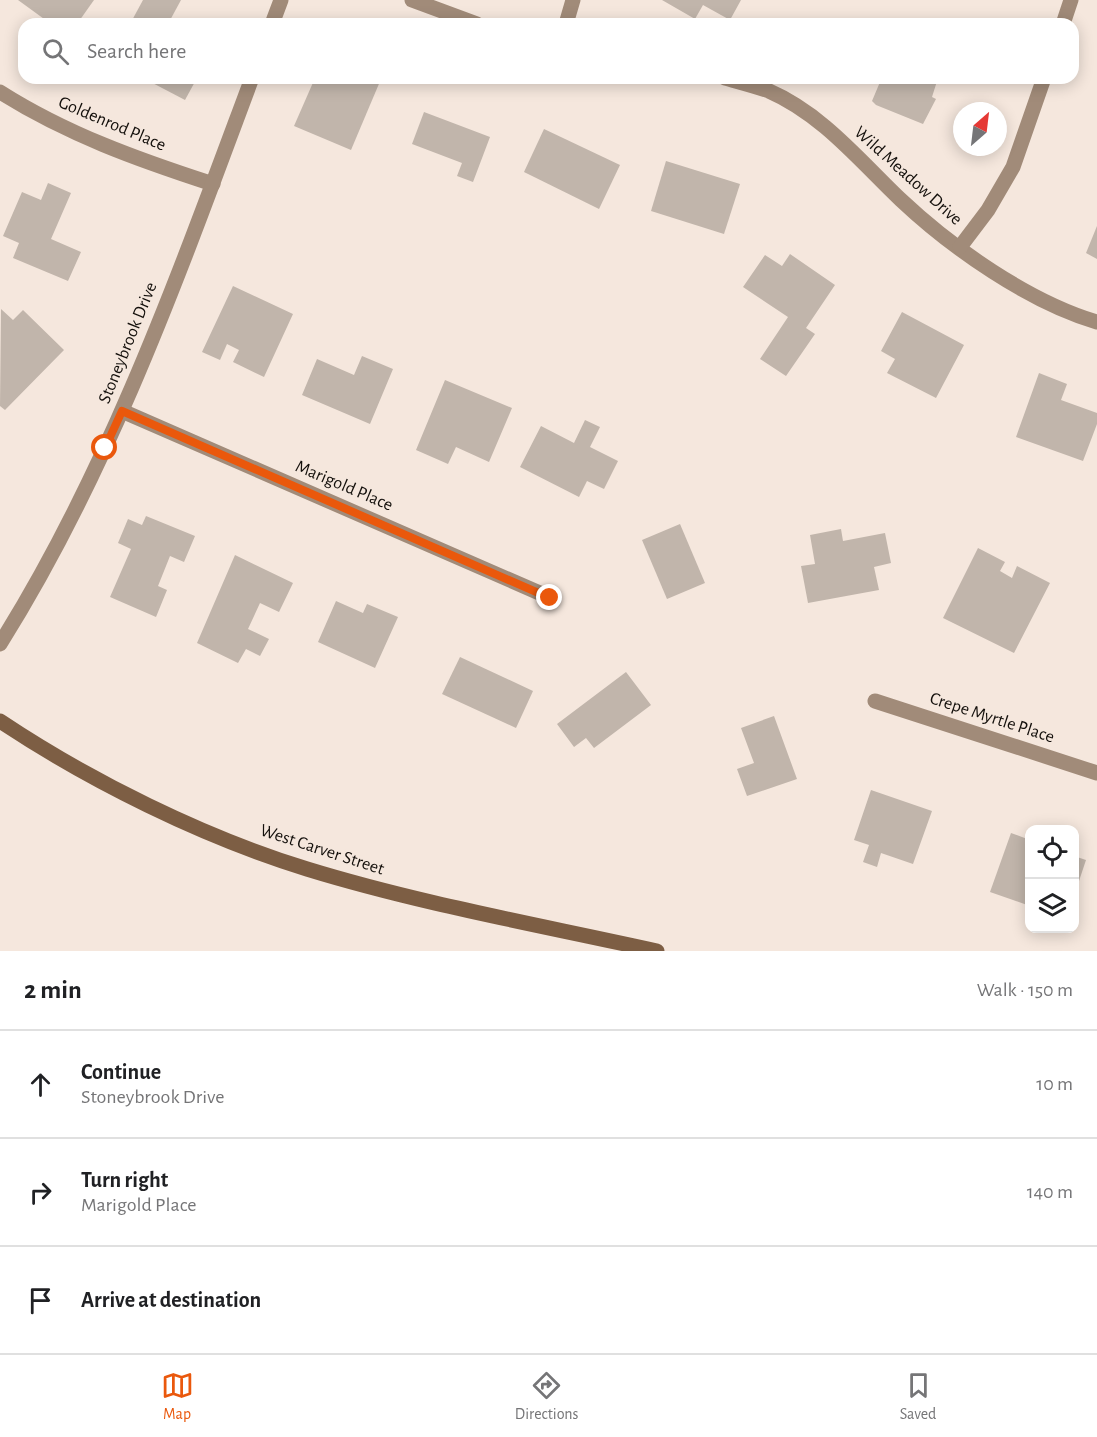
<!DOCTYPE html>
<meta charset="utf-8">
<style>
body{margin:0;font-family:"Alegreya Sans",sans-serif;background:#f6f6f6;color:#202124}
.controls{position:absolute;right:18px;bottom:18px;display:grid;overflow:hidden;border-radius:12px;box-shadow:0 3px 15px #0003}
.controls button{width:54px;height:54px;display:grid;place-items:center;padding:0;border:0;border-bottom:2px solid #e0e0e0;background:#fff;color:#202124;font:30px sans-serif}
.compass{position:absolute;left:953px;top:102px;width:54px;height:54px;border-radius:50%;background:#fff;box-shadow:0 3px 15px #0003;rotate:28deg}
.stop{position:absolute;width:18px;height:18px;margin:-14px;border:4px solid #ea580c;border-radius:50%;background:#fff}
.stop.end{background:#ea580c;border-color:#fff;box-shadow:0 2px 6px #0008}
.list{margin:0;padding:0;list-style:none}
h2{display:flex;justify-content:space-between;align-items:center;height:78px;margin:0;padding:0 24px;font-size:26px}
h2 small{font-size:20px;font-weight:400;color:#757577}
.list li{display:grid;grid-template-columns:39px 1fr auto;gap:18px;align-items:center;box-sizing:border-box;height:108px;padding:0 24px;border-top:2px solid #e0e0e0}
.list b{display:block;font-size:22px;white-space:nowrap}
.list p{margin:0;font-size:20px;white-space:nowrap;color:#757577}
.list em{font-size:20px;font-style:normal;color:#757577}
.icon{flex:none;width:33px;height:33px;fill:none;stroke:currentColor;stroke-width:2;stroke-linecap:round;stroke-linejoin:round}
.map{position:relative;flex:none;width:1097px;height:951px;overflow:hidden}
.search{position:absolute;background:#fff;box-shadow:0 3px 15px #0003;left:18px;right:18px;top:18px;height:66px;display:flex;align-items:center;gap:15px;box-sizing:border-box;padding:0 21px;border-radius:18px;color:#757577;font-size:22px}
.sheet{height:402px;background:#fff}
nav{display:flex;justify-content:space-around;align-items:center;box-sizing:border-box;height:84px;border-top:2px solid #e0e0e0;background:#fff;font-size:16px;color:#757577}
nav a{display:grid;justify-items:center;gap:3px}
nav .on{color:#ea580c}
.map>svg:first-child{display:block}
.building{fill:#c1b5ab}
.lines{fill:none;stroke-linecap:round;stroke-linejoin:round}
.street{stroke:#a18b79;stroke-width:15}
.secondary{stroke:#7d5e44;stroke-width:15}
.route{stroke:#ea580c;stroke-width:8}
.labels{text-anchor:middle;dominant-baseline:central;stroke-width:6;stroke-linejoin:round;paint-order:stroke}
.street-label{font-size:18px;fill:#130f0b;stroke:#f5e7dd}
</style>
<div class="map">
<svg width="1097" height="951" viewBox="0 0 1097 951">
<rect width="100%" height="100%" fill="#f5e7dd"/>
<g class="building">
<polygon points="18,0 94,0 77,24 51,24"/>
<polygon points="143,0 181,0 168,24 130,24"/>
<polygon points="662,0 741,0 730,20 703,5 695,19"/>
<polygon points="143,78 197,78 185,100"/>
<polygon points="315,78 381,79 351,150 294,126"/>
<polygon points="879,78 938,78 932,97 936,99 923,124 876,105 872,101 880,82 877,81"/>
<polygon points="424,112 490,137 473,182 457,176 462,163 412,144"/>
<polygon points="544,129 620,165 599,209 524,172"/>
<polygon points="666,161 740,184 724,234 651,211"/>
<polygon points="48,183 71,193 51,239 81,252 68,281 13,258 19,243 3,236 22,192 41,200"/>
<polygon points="1097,226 1097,259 1086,253"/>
<polygon points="790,254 835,285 806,328 815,334 786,376 760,359 788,317 743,287 765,255 782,266"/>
<polygon points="233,286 293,314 264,377 233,362 239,350 227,344 220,360 202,352"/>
<polygon points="1,309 13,320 23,310 64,350 5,410 0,406"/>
<polygon points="902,312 964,345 936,398 887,373 895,359 881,351"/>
<polygon points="362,356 393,369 370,424 302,395 317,359 354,375"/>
<polygon points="1039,373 1067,384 1061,400 1097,413 1097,424 1083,461 1016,437"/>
<polygon points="445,380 512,408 489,462 456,447 448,464 416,450"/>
<polygon points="585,420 600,427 590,447 618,461 604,489 587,481 579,497 520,467 541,426 574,443"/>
<polygon points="146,516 195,536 184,562 170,556 158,586 167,590 156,617 110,597 131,549 118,543 128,519 142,525"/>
<polygon points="680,524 705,583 667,599 642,540"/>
<polygon points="841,529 843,541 885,533 891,563 874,567 879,590 808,603 801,566 815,564 810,535"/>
<polygon points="978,548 1005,562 1000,571 1012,578 1017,566 1050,583 1014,653 943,618"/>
<polygon points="235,555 293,583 279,612 260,603 248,629 269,639 260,656 246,649 238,663 197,643"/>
<polygon points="336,601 363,613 367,604 398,617 375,668 318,642"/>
<polygon points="460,657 533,691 516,728 442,694"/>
<polygon points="626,672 651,705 594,748 586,738 574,747 557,724"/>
<polygon points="774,716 797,779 747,796 737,769 754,763 741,728"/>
<polygon points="871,790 932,811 913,864 881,853 877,867 863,862 869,845 854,840"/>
<polygon points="1011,833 1030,840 1030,906 990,892"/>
<polygon points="1074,856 1086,860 1075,893 1074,893"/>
</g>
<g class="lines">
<g class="street">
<polyline points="412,0 477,24"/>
<polyline points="272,24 281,0"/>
<polyline points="566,24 573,0"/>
<polyline points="1063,24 1071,0"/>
<path d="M725 78C739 82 755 86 769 91 822 114 860 161 901 200 952 248 1029 302 1097 322"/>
<path d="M0 92C66 134 139 160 213 184"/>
<polyline points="960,247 988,210 1013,167 1044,78"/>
<polyline points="122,411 551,598"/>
<path d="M0 644C110 469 180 271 252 78"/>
<polyline points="875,701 1097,773"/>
</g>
<path class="secondary" d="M0 721C90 781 203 837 307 869 421 904 540 925 657 951"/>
</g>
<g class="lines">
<polyline class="route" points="105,448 122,411 550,598"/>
</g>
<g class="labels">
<g class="street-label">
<text transform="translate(112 124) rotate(23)">Goldenrod Place</text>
<text transform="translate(908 176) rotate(42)">Wild Meadow Drive</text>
<text transform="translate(128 343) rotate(-68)">Stoneybrook Drive</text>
<text transform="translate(344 486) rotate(23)">Marigold Place</text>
<text transform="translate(992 718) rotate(18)">Crepe Myrtle Place</text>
<text transform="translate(322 850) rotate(18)">West Carver Street</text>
</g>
</g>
</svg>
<div class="controls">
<button><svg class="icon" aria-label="locate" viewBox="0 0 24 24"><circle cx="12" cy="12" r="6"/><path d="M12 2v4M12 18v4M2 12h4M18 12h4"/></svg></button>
<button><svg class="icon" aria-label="layers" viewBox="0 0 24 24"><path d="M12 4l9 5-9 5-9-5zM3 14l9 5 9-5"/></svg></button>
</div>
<svg class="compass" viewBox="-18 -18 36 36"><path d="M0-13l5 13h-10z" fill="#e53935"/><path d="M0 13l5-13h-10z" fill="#757577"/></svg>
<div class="stop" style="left:105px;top:448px"></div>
<div class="stop end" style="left:550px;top:598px"></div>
<div class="search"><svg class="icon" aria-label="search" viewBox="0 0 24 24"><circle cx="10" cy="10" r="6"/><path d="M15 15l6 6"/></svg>Search here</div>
</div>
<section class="sheet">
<h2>2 min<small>Walk · 150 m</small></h2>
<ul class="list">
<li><svg class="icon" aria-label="ahead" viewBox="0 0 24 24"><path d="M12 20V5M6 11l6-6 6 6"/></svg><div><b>Continue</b><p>Stoneybrook Drive</p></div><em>10 m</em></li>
<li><svg class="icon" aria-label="right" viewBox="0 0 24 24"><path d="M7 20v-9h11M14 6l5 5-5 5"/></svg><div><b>Turn right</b><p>Marigold Place</p></div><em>140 m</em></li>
<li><svg class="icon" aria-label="arrive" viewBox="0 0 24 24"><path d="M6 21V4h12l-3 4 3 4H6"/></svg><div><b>Arrive at destination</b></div></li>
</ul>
</section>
<nav>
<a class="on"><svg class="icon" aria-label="map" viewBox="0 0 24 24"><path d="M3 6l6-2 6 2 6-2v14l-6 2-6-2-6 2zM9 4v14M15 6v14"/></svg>Map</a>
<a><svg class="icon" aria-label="directions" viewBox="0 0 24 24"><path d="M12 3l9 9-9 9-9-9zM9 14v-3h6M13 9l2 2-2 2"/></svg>Directions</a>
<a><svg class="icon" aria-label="saved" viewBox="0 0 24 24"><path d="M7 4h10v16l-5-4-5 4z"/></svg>Saved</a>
</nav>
